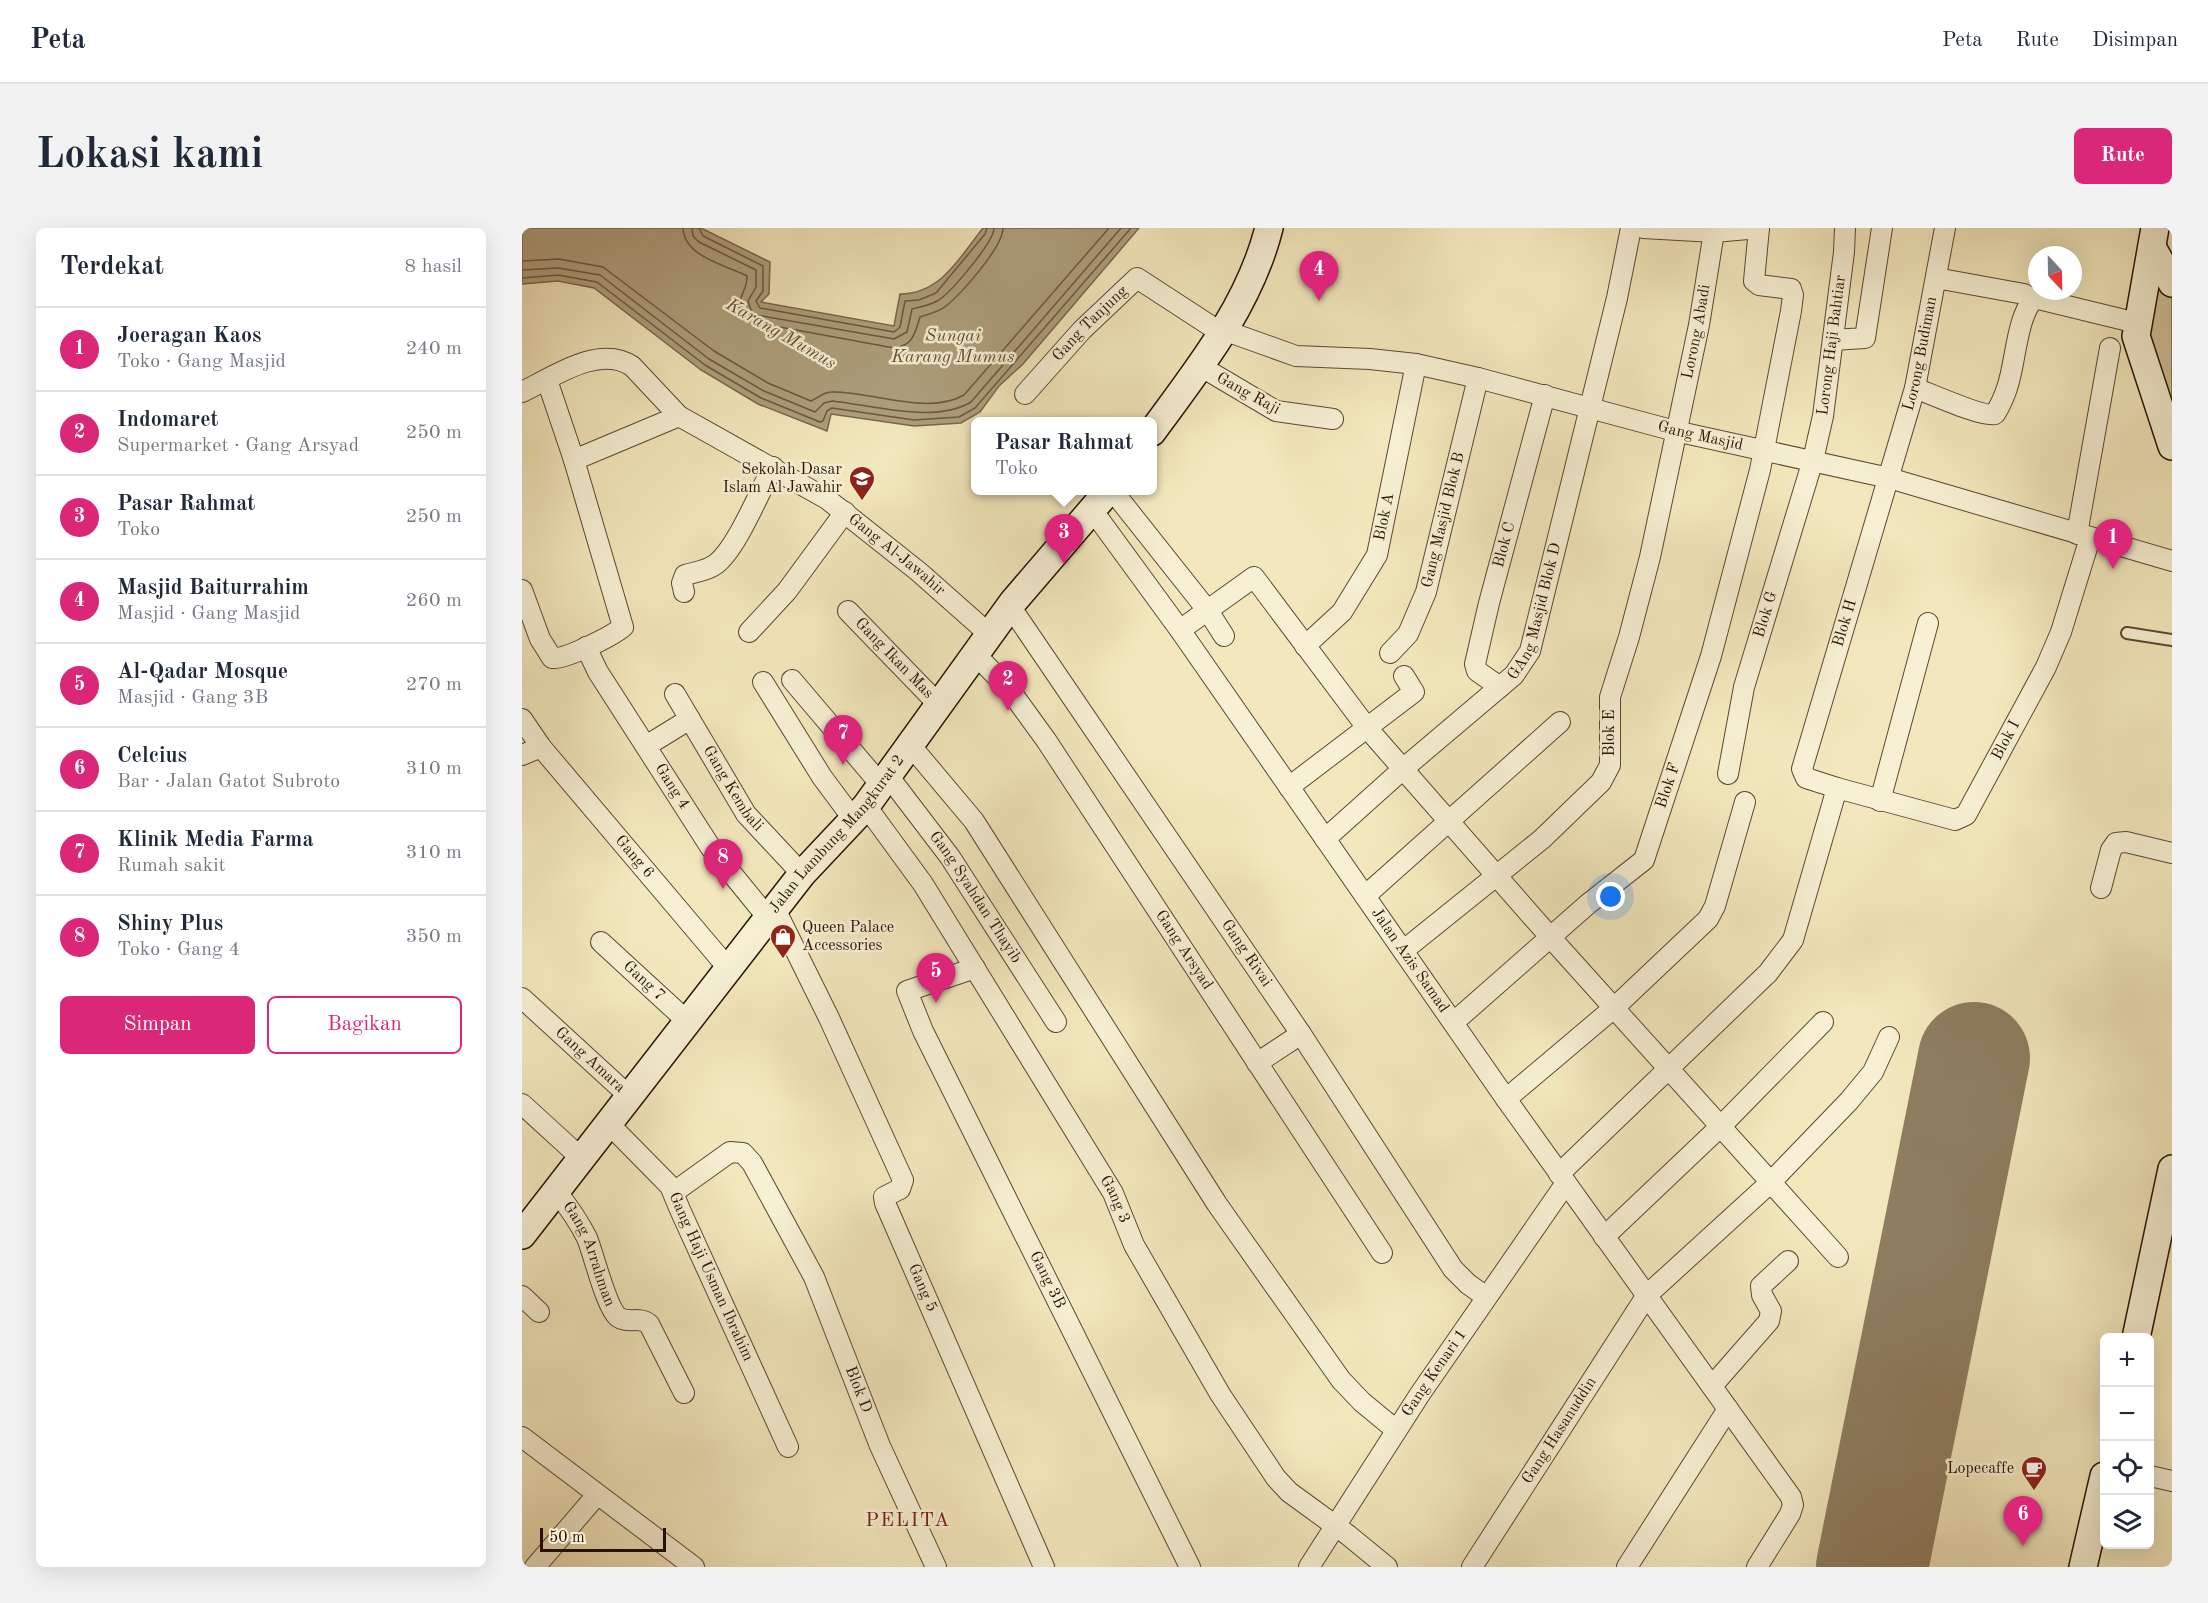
<!DOCTYPE html>
<html lang="id">
<meta charset="utf-8">
<style>
body{margin:0;font-family:"Old Standard TT",serif;background:#f2f2f3;color:#1f2937}
.controls{position:absolute;right:18px;bottom:18px;display:grid;overflow:hidden;border-radius:9px;box-shadow:0 6px 24px #0002}
.controls button{width:54px;height:54px;display:grid;place-items:center;padding:0;border:0;border-bottom:2px solid #e0e1e3;background:#fff;color:#1f2937;font:30px sans-serif}
.compass{position:absolute;left:1506px;top:18px;width:54px;height:54px;border-radius:50%;background:#fff;box-shadow:0 6px 24px #0002;rotate:158deg}
.scale{position:absolute;left:18px;bottom:15px;width:126px;box-sizing:border-box;padding-left:6px;border:3px solid #291202;border-top:0;font-size:16px;line-height:21px;white-space:nowrap;color:#291202;-webkit-text-stroke:4px #f7f0d4;paint-order:stroke}
.you{position:absolute;left:1089px;top:669px;width:21px;height:21px;margin:-15px;border:4px solid #fff;border-radius:50%;background:#1a73e8;box-shadow:0 0 0 9px #1a73e833}
.badge{display:grid;place-items:center;width:39px;height:39px;border-radius:50%;background:#db2777;color:#fff;font-size:20px;font-weight:700}
.pin{position:absolute;translate:-50% -50px;filter:drop-shadow(0 2px 3px #0008)}
.pin::after{content:'';position:absolute;top:32px;width:21px;height:18px;background:inherit;clip-path:polygon(0 0,100% 0,50% 100%)}
.popup{position:absolute;left:449px;top:189px;width:186px;height:78px;box-sizing:border-box;display:grid;place-content:center;border-radius:9px;background:#fff;filter:drop-shadow(0 2px 4px #0005);font-size:20px;white-space:nowrap;color:#747a83}
.popup b{font-size:22px;color:#1f2937}
.popup::after{content:'';position:absolute;left:50%;top:100%;margin-left:-12px;border:12px solid transparent;border-top-color:#fff}
.list{margin:0;padding:0;list-style:none}
h2{display:flex;justify-content:space-between;align-items:center;height:78px;margin:0;padding:0 24px;font-size:26px}
h2 small{font-size:20px;font-weight:400;color:#747a83}
.list li{display:grid;grid-template-columns:39px 1fr auto;gap:18px;align-items:center;box-sizing:border-box;height:84px;padding:0 24px;border-top:2px solid #e0e1e3}
.list b{display:block;font-size:22px;white-space:nowrap}
.list p{margin:0;font-size:20px;white-space:nowrap;color:#747a83}
.list em{font-size:20px;font-style:normal;color:#747a83}
.actions{display:flex;gap:12px;padding:18px 24px}
.actions a{flex:1;padding:14px 0;border:2px solid #db2777;border-radius:9px;text-align:center;font-size:21px;color:#db2777}
.actions .main{background:#db2777;color:#fff}
.icon{flex:none;width:33px;height:33px;fill:none;stroke:currentColor;stroke-width:2;stroke-linecap:round;stroke-linejoin:round}
.map{position:relative;flex:none;width:1650px;height:1339px;overflow:hidden;border-radius:9px}
header{display:flex;align-items:center;gap:36px;box-sizing:border-box;height:84px;padding:0 30px;background:#fff;border-bottom:2px solid #e0e1e3}
header strong{font-size:28px}
nav{display:flex;gap:33px;margin-inline-start:auto;font-size:21px}
.intro{display:flex;align-items:center;justify-content:space-between;box-sizing:border-box;height:144px;padding:0 36px}
h1{margin:0;font-size:42px}
.button{padding:15px 27px;border-radius:9px;background:#db2777;color:#fff;font-size:21px;font-weight:700}
main{display:flex;gap:36px;padding:0 36px}
aside{flex:1;background:#fff;border-radius:9px;box-shadow:0 6px 24px #0002}
.map>svg:first-child{display:block}
.green{fill:#d1c49d;stroke:#7d6b50;stroke-width:1.5}
.water{fill:#ae9f7d;stroke:#79674c;stroke-width:1.5}
.lines{fill:none;stroke-linecap:round;stroke-linejoin:round}
.shore{stroke:#6c5840;stroke-width:1.5}
.runway{stroke:#8e7d60;stroke-width:112}
.lane-casing{stroke:#5c4831;stroke-width:14}
.street-casing{stroke:#5c4831;stroke-width:22}
.secondary-casing{stroke:#291202;stroke-width:30}
.lane{stroke:#f7f0d4;stroke-width:10}
.street{stroke:#f7f0d4;stroke-width:20}
.secondary{stroke:#f7f0d4;stroke-width:27}
.labels{text-anchor:middle;dominant-baseline:central;stroke-width:5;stroke-linejoin:round;paint-order:stroke}
.street-label{font-size:16px;fill:#291202;stroke:#f7f0d4}
.poi-label{font-size:16px;fill:#291202;stroke:#f7f0d4;text-anchor:end}
.water-label{font-size:18px;font-style:italic;fill:#655139;stroke:#f7f0d4}
.quarter-label{font-size:20px;letter-spacing:1.5px;fill:#7a1f14;stroke:#f7f0d4}
</style>
<header>
<strong>Peta</strong>
<nav><a>Peta</a><a>Rute</a><a>Disimpan</a></nav>
</header>
<div class="intro"><h1>Lokasi kami</h1><a class="button">Rute</a></div>
<main>
<aside>
<h2>Terdekat<small>8 hasil</small></h2>
<ul class="list">
<li><span class="badge">1</span><div><b>Joeragan Kaos</b><p>Toko · Gang Masjid</p></div><em>240 m</em></li>
<li><span class="badge">2</span><div><b>Indomaret</b><p>Supermarket · Gang Arsyad</p></div><em>250 m</em></li>
<li><span class="badge">3</span><div><b>Pasar Rahmat</b><p>Toko</p></div><em>250 m</em></li>
<li><span class="badge">4</span><div><b>Masjid Baiturrahim</b><p>Masjid · Gang Masjid</p></div><em>260 m</em></li>
<li><span class="badge">5</span><div><b>Al-Qadar Mosque</b><p>Masjid · Gang 3B</p></div><em>270 m</em></li>
<li><span class="badge">6</span><div><b>Celcius</b><p>Bar · Jalan Gatot Subroto</p></div><em>310 m</em></li>
<li><span class="badge">7</span><div><b>Klinik Media Farma</b><p>Rumah sakit</p></div><em>310 m</em></li>
<li><span class="badge">8</span><div><b>Shiny Plus</b><p>Toko · Gang 4</p></div><em>350 m</em></li>
</ul>
<div class="actions"><a class="main">Simpan</a><a>Bagikan</a></div>
</aside>
<div class="map">
<svg width="1650" height="1339" viewBox="0 0 1650 1339">
<rect width="100%" height="100%" fill="#f3e8bd"/>
<filter id="stains"><feTurbulence type="fractalNoise" baseFrequency=".00333" numOctaves="4"/><feColorMatrix values="0 0 0 0 .2 0 0 0 0 .09 0 0 0 0 .02 0 0 0 .5 -.17"/></filter>
<radialGradient id="worn" r=".72"><stop offset=".6" stop-color="#630" stop-opacity="0"/><stop offset="1" stop-color="#630" stop-opacity=".3"/></radialGradient>
<polygon class="green" points="1646,21 1650,30 1650,196 1621,111"/>
<path class="water" d="M0 0H179L248 34 247 66 239 74 372 98 378 66C419 66 437 30 461 0H617L501 136 477 158 458 184 439 195 392 198 309 186 305 203 236 176 179 142 72 60 36 53 0 56Z"/>
<g class="lines">
<g class="shore">
<path d="M161 0C162 29 204 37 225 48 226 66 205 77 230 94L372 120C391 118 393 105 398 89 406 86 417 84 424 78 439 66 481 19 481 0"/>
<path d="M170 0 171 8 177 14 234 42V59L226 73 229 82 234 87 372 111 385 104 390 81C399 79 409 77 417 72 430 63 472 14 472 0"/>
<polyline points="177,0 181,8 241,38 241,63 234,73 238,80 372,104 378,99 383,73 397,72 414,65 463,6 465,0"/>
<path d="M0 33 37 31 81 39 192 123 246 155 289 173C296 170 301 164 310 164 347 163 407 188 442 167L587 0"/>
<path d="M0 42 36 40 78 47 187 131 242 163 293 184 302 175 310 173C350 177 413 196 449 174L599 0"/>
<polyline points="0,50 36,47 75,54 183,137 239,170 298,194 301,193 305,183 310,180 392,192 437,189 453,180 609,0"/>
</g>
<polyline class="runway" points="1350,1339 1452,830"/>
<defs>
<polyline id="lane" points="1605,405 1650,412"/>
<g id="street">
<polyline points="1121,0 1192,4 1237,0"/>
<polyline points="1414,50 1502,66 1510,71"/>
<path id="s1" d="M704 103 774 128 848 131 894 136 956 150 1153 203 1367 250 1650 333"/>
<polyline points="1311,112 1343,110 1360,0"/>
<polyline points="678,138 754,183 811,191"/>
<polyline points="25,152 52,232"/>
<path d="M1393 160C1409 166 1462 190 1473 186 1478 178 1482 169 1485 160 1494 134 1494 91 1512 70L1615 95"/>
<path id="s2" d="M0 164C31 149 77 116 110 138L157 188 305 271 397 344 467 406"/>
<path id="s3" d="M503 166 560 102 615 50 701 106"/>
<polyline points="590,262 686,383 702,408"/>
<path id="s4" d="M571 283 658 402 984 871 1269 1269 1271 1277 1268 1286 1235 1339"/>
<polyline points="1555,306 1588,120"/>
<path d="M0 362 18 411 30 430C43 432 90 408 101 399L52 232 157 188"/>
<path d="M162 364 160 355 163 347C173 344 185 343 194 336 215 320 237 264 251 239"/>
<path id="s5" d="M488 378 779 806 931 1041 946 1056 963 1068"/>
<path id="s6" d="M326 383 418 478"/>
<polyline points="658,402 732,349 846,501 1029,710 1316,1029"/>
<polyline points="227,404 265,363 323,284"/>
<path id="s7" d="M783 418 820 384 855 327 894 136"/>
<path id="s8" d="M64 419 76 444 189 620 246 690"/>
<path id="s9" d="M868 425 886 406 904 364 956 150"/>
<path id="s10" d="M453 426 487 461 524 512 860 1025"/>
<polyline points="270,452 360,558"/>
<polyline points="241,454 300,549 332,592"/>
<path id="s11" d="M978 459 955 443 953 436 967 375 1023 167"/>
<path id="s12" d="M153 466 224 586 280 646"/>
<path id="s13" d="M0 491 19 519 206 740"/>
<polyline points="124,518 168,491"/>
<polyline points="389,518 452,593 695,976 819,1152 840,1174 874,1202"/>
<polyline points="0,527 19,519"/>
<path id="s14" d="M1206 546 1222 459 1291 232 1301 188 1322 24 1323 0"/>
<path id="s15" d="M367 549 428 629 534 794"/>
<polyline points="767,559 892,464 882,448"/>
<path id="s16" d="M1315 560 1433 592 1444 587 1524 439 1539 404 1568 310"/>
<polyline points="1358,573 1406,395"/>
<path id="s17" d="M344 578 401 656 591 965 612 1017 698 1166 754 1250 767 1264 826 1307 865 1339"/>
<path id="s18" d="M803 611 881 541 992 447 1008 423 1095 70 1109 0"/>
<polyline points="1579,660 1589,622 1594,615 1604,614 1650,625"/>
<polyline points="843,668 1038,494"/>
<path id="s19" d="M253 681 307 790 381 952 378 961 362 969 363 975 522 1339"/>
<path id="s20" d="M79 714 165 793"/>
<path id="s21" d="M882 722 1020 611 1079 554 1088 537V469L1107 409 1128 329 1177 97 1192 4"/>
<path id="s22" d="M453 740 385 763 401 803 668 1339"/>
<path id="s23" d="M0 770 107 868"/>
<path id="s24" d="M932 794 1066 676 1122 632 1189 428 1238 242 1269 83 1271 67 1269 61 1237 57 1232 53 1237 0"/>
<polyline points="735,835 779,806"/>
<polyline points="984,871 1093,779 1186,691 1193,678 1223,574"/>
<polyline points="0,876 59,930"/>
<path id="s25" d="M86 895 148 958 159 984 266 1219"/>
<path id="s26" d="M1037 946 1246 745 1271 712 1315 560 1284 550 1280 541 1393 160 1423 0"/>
<path id="s27" d="M34 963C46 978 56 992 65 1010 72 1027 84 1079 96 1089 106 1096 117 1088 127 1096L162 1165"/>
<path id="s28" d="M152 964 208 924 221 925 230 935 292 1049 358 1218 414 1339"/>
<polyline points="1082,1009 1199,898 1301,794"/>
<polyline points="0,1068 17,1084"/>
<polyline points="1190,1158 1247,1093 1249,1083 1240,1067 1239,1058 1266,1033"/>
<polyline points="0,1209 172,1339"/>
<polyline points="1628,1248 1650,1253"/>
<polyline points="13,1339 74,1268"/>
<path id="s29" d="M787 1339 898 1166 1044 955"/>
<path id="s30" d="M950 1339 1125 1067 1248 955 1327 873 1351 844 1367 809"/>
<polyline points="1105,1339 1206,1181"/>
</g>
<g id="secondary">
<polyline points="1633,0 1614,108 1650,218"/>
<polyline points="1630,19 1650,55"/>
<path d="M630 204C677 140 727 78 747 0"/>
<path id="s31" d="M0 1007 280 646 344 578 491 374 587 262"/>
<polyline points="1614,1110 1650,941"/>
<polyline points="1561,1339 1582,1248"/>
</g>
</defs>
<use href="#lane" class="lane-casing"/>
<use href="#street" class="street-casing"/>
<use href="#secondary" class="secondary-casing"/>
<use href="#lane" class="lane"/>
<use href="#street" class="street"/>
<use href="#secondary" class="secondary"/>
</g>
<defs>
<symbol id="school-pin" viewBox="-11 -11 22 30"><path d="M0 17L-7.5 6A9.5 9.5 0 1 1 7.5 6Z" fill="#8f2418" stroke="#f7f0d4"/><path d="M0-5L7-2L0 1L-7-2ZM-4 1L0 2.5L4 1V4Q0 6-4 4Z" fill="#fff"/></symbol>
<symbol id="shop-pin" viewBox="-11 -11 22 30"><path d="M0 17L-7.5 6A9.5 9.5 0 1 1 7.5 6Z" fill="#8f2418" stroke="#f7f0d4"/><path d="M-5-2.5h2.3a2.7 3.5 0 0 1 5.4 0H5L5.5 6h-11ZM-1.5-2.5h3a1.5 2.3 0 0 0-3 0Z" fill="#fff"/></symbol>
<symbol id="cafe-pin" viewBox="-11 -11 22 30"><path d="M0 17L-7.5 6A9.5 9.5 0 1 1 7.5 6Z" fill="#8f2418" stroke="#f7f0d4"/><path d="M-5.5-4.5H6V0H3Q3 3.5 0 3.5H-2.5Q-5.5 3.5-5.5 0ZM3-3.2v2h1.7v-2ZM-6 4.5H4V6H-6Z" fill="#fff"/></symbol>
</defs>
<g fill-rule="evenodd">
<use href="#school-pin" x="325" y="236" width="30" height="40"/>
<use href="#shop-pin" x="246" y="694" width="30" height="40"/>
<use href="#cafe-pin" x="1497" y="1226" width="30" height="40"/>
</g>
<g class="labels">
<g class="street-label">
<text stroke="none"><textPath href="#s3" startOffset="96">Gang Tanjung</textPath></text>
<text stroke="none"><textPath href="#s21" startOffset="722">Lorong Abadi</textPath></text>
<text stroke="none"><textPath href="#s14" startOffset="442">Lorong Haji Bahtiar</textPath></text>
<text stroke="none"><textPath href="#s26" startOffset="964">Lorong Budiman</textPath></text>
<text transform="translate(726 166) rotate(29)">Gang Raji</text>
<text stroke="none"><textPath href="#s1" startOffset="488">Gang Masjid</textPath></text>
<text stroke="none"><textPath href="#s7" startOffset="156">Blok A</textPath></text>
<text stroke="none"><textPath href="#s9" startOffset="146">Gang Masjid Blok B</textPath></text>
<text stroke="none"><textPath href="#s11" startOffset="158">Blok C</textPath></text>
<text stroke="none"><textPath href="#s2" startOffset="446">Gang Al-Jawahir</textPath></text>
<text stroke="none"><textPath href="#s18" startOffset="318">GAng Masjid Blok D</textPath></text>
<text stroke="none"><textPath href="#s14" startOffset="164">Blok G</textPath></text>
<text stroke="none"><textPath href="#s26" startOffset="684">Blok H</textPath></text>
<text stroke="none"><textPath href="#s6" startOffset="66">Gang Ikan Mas</textPath></text>
<text transform="translate(1088 505) rotate(-90)">Blok E</text>
<text stroke="none"><textPath href="#s16" startOffset="219">Blok I</textPath></text>
<text stroke="none"><textPath href="#s24" startOffset="328">Blok F</textPath></text>
<text stroke="none"><textPath href="#s8" startOffset="164">Gang 4</textPath></text>
<text stroke="none"><textPath href="#s12" startOffset="111">Gang Kembali</textPath></text>
<text stroke="none"><textPath href="#s31" startOffset="510">Jalan Lambung Mangkurat 2</textPath></text>
<text stroke="none"><textPath href="#s13" startOffset="178">Gang 6</textPath></text>
<text stroke="none"><textPath href="#s15" startOffset="148">Gang Syahdan Thayib</textPath></text>
<text stroke="none"><textPath href="#s10" startOffset="363">Gang Arsyad</textPath></text>
<text stroke="none"><textPath href="#s5" startOffset="420">Gang Rivai</textPath></text>
<text stroke="none"><textPath href="#s4" startOffset="550">Jalan Azis Samad</textPath></text>
<text stroke="none"><textPath href="#s20" startOffset="58">Gang 7</textPath></text>
<text stroke="none"><textPath href="#s23" startOffset="92">Gang Amara</textPath></text>
<text stroke="none"><textPath href="#s17" startOffset="466">Gang 3</textPath></text>
<text stroke="none"><textPath href="#s27" startOffset="72">Gang Arrahman</textPath></text>
<text stroke="none"><textPath href="#s25" startOffset="188">Gang Haji Usman Ibrahim</textPath></text>
<text stroke="none"><textPath href="#s22" startOffset="393">Gang 3B</textPath></text>
<text stroke="none"><textPath href="#s19" startOffset="426">Gang 5</textPath></text>
<text stroke="none"><textPath href="#s29" startOffset="231">Gang Kenari 1</textPath></text>
<text stroke="none"><textPath href="#s28" startOffset="346">Blok D</textPath></text>
<text stroke="none"><textPath href="#s30" startOffset="162">Gang Hasanuddin</textPath></text>
</g>
<g class="poi-label">
<text x="320" y="242">Sekolah Dasar<tspan x="320" dy="18">Islam Al Jawahir</tspan></text>
<text x="280" y="700" text-anchor="start">Queen Palace<tspan x="280" dy="18">Accessories</tspan></text>
<text x="1492" y="1241">Lopecaffe</text>
</g>
<g class="water-label">
<text transform="translate(259 106) rotate(30)">Karang Mumus</text>
<text x="431" y="108">Sungai<tspan x="431" dy="21">Karang Mumus</tspan></text>
</g>
<g class="quarter-label">
<text x="386" y="1293">PELITA</text>
</g>
</g>
<rect width="100%" height="100%" filter="url(#stains)"/>
<rect width="100%" height="100%" fill="url(#worn)"/>
</svg>
<div class="controls">
<button>+</button>
<button>−</button>
<button><svg class="icon" aria-label="locate" viewBox="0 0 24 24"><circle cx="12" cy="12" r="6"/><path d="M12 2v4M12 18v4M2 12h4M18 12h4"/></svg></button>
<button><svg class="icon" aria-label="layers" viewBox="0 0 24 24"><path d="M12 4l9 5-9 5-9-5zM3 14l9 5 9-5"/></svg></button>
</div>
<svg class="compass" viewBox="-18 -18 36 36"><path d="M0-13l5 13h-10z" fill="#e53935"/><path d="M0 13l5-13h-10z" fill="#747a83"/></svg>
<div class="scale">50 m</div>
<div class="you"></div>
<div class="pin badge" style="left:1591px;top:341px">1</div>
<div class="pin badge" style="left:486px;top:483px">2</div>
<div class="pin badge" style="left:542px;top:336px">3</div>
<div class="popup"><b>Pasar Rahmat</b>Toko</div>
<div class="pin badge" style="left:797px;top:73px">4</div>
<div class="pin badge" style="left:414px;top:775px">5</div>
<div class="pin badge" style="left:1501px;top:1318px">6</div>
<div class="pin badge" style="left:321px;top:537px">7</div>
<div class="pin badge" style="left:201px;top:661px">8</div>
</div>
</main>
